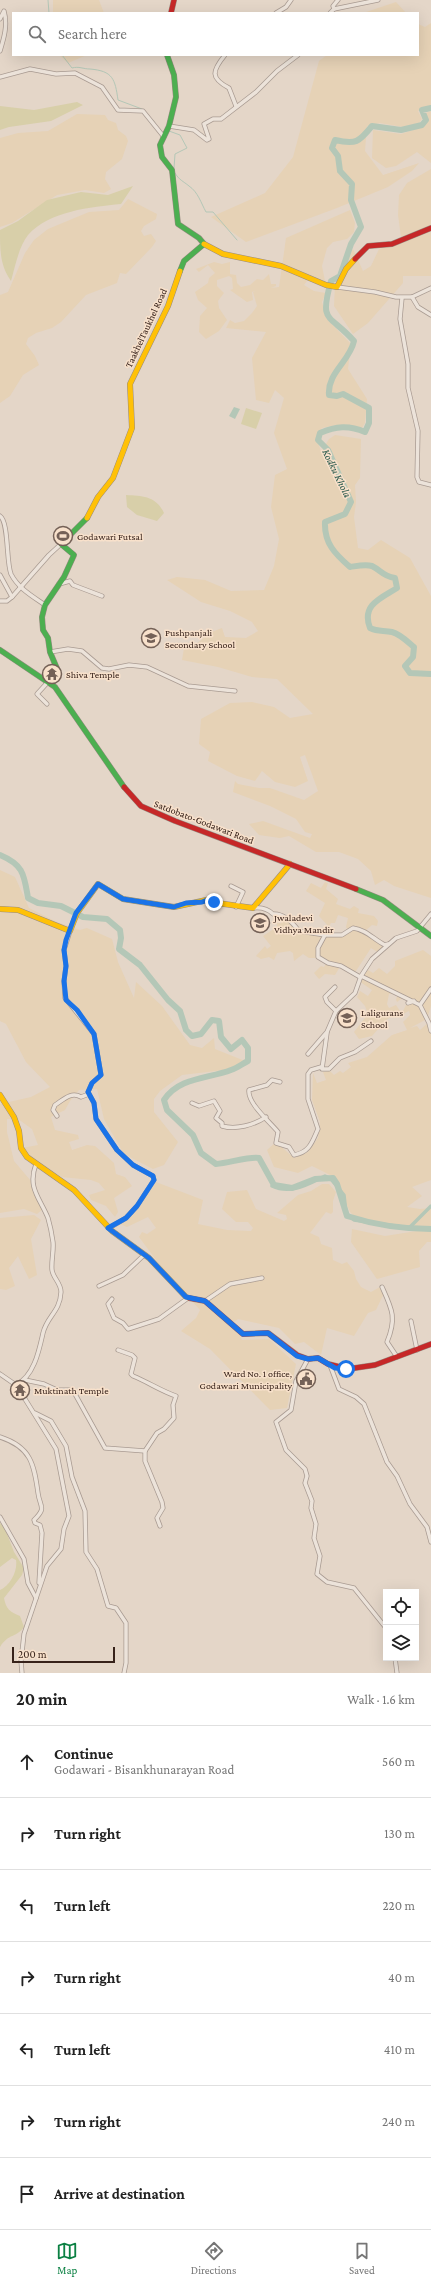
<!DOCTYPE html>
<meta charset="utf-8">
<style>
body{margin:0;font-family:"Crimson Pro",serif;background:#f6f6f6;color:#222}
.controls{position:absolute;right:12px;bottom:12px;display:grid;overflow:hidden;border-radius:0px;box-shadow:0 4px 16px #0002}
.controls button{width:36px;height:36px;display:grid;place-items:center;padding:0;border:0;border-bottom:1px solid #e0e0e0;background:#fff;color:#222;font:20px sans-serif}
.scale{position:absolute;left:12px;bottom:10px;width:103px;box-sizing:border-box;padding-left:4px;border:2px solid #37221a;border-top:0;font-size:11px;line-height:14px;white-space:nowrap;color:#37221a;-webkit-text-stroke:3px #f8e1cb;paint-order:stroke}
.stop{position:absolute;width:12px;height:12px;margin:-9px;border:3px solid #1a73e8;border-radius:50%;background:#fff}
.stop.end{background:#1a73e8;border-color:#fff;box-shadow:0 1px 4px #0008}
.list{margin:0;padding:0;list-style:none}
h2{display:flex;justify-content:space-between;align-items:center;height:52px;margin:0;padding:0 16px;font-size:17px}
h2 small{font-size:13px;font-weight:400;color:#767676}
.list li{display:grid;grid-template-columns:26px 1fr auto;gap:12px;align-items:center;box-sizing:border-box;height:72px;padding:0 16px;border-top:1px solid #e0e0e0}
.list b{display:block;font-size:15px;white-space:nowrap}
.list p{margin:0;font-size:13px;white-space:nowrap;color:#767676}
.list em{font-size:13px;font-style:normal;color:#767676}
.icon{flex:none;width:22px;height:22px;fill:none;stroke:currentColor;stroke-width:2;stroke-linecap:round;stroke-linejoin:round}
.map{position:relative;flex:none;width:431px;height:1673px;overflow:hidden}
.search{position:absolute;background:#fff;box-shadow:0 4px 16px #0002;left:12px;right:12px;top:12px;height:44px;display:flex;align-items:center;gap:10px;box-sizing:border-box;padding:0 14px;border-radius:0px;color:#767676;font-size:15px}
.sheet{height:556px;background:#fff}
nav{display:flex;justify-content:space-around;align-items:center;box-sizing:border-box;height:56px;border-top:1px solid #e0e0e0;background:#fff;font-size:11px;color:#767676}
nav a{display:grid;justify-items:center;gap:2px}
nav .on{color:#0b8043}
.map>svg:first-child{display:block}
.farmland{fill:#e6d2b6}
.green{fill:#d8cfa9}
.water{fill:#b4c7b7}
.lines{fill:none;stroke-linecap:round;stroke-linejoin:round}
.stream{stroke:#b4c7b7;stroke-width:1}
.canal{stroke:#b4c7b7;stroke-width:3.5}
.river{stroke:#b4c7b7;stroke-width:6}
.street-casing{stroke:#a99b92;stroke-width:5}
.fast-casing{stroke:#988b82;stroke-width:6}
.slow-casing{stroke:#988b82;stroke-width:6}
.jam-casing{stroke:#988b82;stroke-width:6}
.street{stroke:#ece3da;stroke-width:3.5}
.fast{stroke:#4caf50;stroke-width:5}
.slow{stroke:#ffc107;stroke-width:5}
.jam{stroke:#c62828;stroke-width:5}
.route{stroke:#1a73e8;stroke-width:5}
.labels{text-anchor:middle;dominant-baseline:central;stroke-width:3;stroke-linejoin:round;paint-order:stroke}
.street-label{font-size:10px;fill:#37221a;stroke:#f8e1cb}
.poi-label{font-size:10px;fill:#37221a;stroke:#f8e1cb;text-anchor:start}
.water-label{font-size:11px;font-style:italic;fill:#28584b;stroke:#f8e1cb}
</style>
<div class="map">
<svg width="431" height="1673" viewBox="0 0 431 1673">
<rect width="100%" height="100%" fill="#e4d6c8"/>
<g class="farmland">
<polygon points="53,0 99,0 104,13 53,13"/>
<polygon points="396,2 406,13 363,13"/>
<polygon points="431,23 431,107 418,111 422,119 419,123 403,127 380,123 367,126 365,151 383,175 419,163 412,171 388,187 337,208 246,242 211,217 265,193 293,157 319,61 327,55 418,55 418,24 425,27"/>
<polygon points="59,55 87,55 68,63"/>
<polygon points="431,111 431,163 417,152 396,166 386,168 372,158 373,130 401,134 425,126 426,113"/>
<polygon points="77,114 105,115 108,120 116,123 118,130 126,136 128,141 122,159 106,172 105,179 111,189 104,193 85,190 57,195 12,223 0,227 0,138 18,133 48,131"/>
<polygon points="431,169 431,227 401,237 398,215 399,195 407,183"/>
<polygon points="128,199 157,214 156,219 144,226 141,231 144,236 151,234 156,241 152,247 126,274 120,273 117,283 86,295 61,322 52,328 36,333 28,338 26,344 35,356 39,365 23,375 10,396 0,403 0,295 8,292 25,253 34,240 48,229 89,212 119,210"/>
<polygon points="350,210 355,223 354,232 347,239 333,242 327,248 322,266 325,281 311,276 304,285 314,291 326,293 322,302 327,319 351,344 348,369 367,399 365,423 362,428 336,425 322,428 317,438 321,452 329,439 335,435 361,439 360,478 355,485 356,502 354,517 358,548 368,550 381,540 410,558 431,596 431,898 394,886 384,880 375,885 371,871 358,859 339,852 316,852 289,836 280,838 259,835 249,824 263,821 310,838 312,834 305,832 296,819 270,806 233,792 235,781 238,784 259,788 270,788 304,800 318,791 305,755 300,757 308,781 295,787 275,782 262,771 255,781 237,776 208,761 210,752 199,744 201,719 230,703 252,702 274,707 290,718 313,714 277,679 252,677 218,667 182,660 184,648 193,647 209,633 222,628 225,637 246,638 258,631 252,622 230,611 201,602 167,580 177,577 205,580 231,591 264,590 274,566 279,539 271,507 275,475 287,469 274,433 284,398 275,390 269,403 256,400 252,358 266,332 226,328 230,320 235,323 244,321 252,313 257,306 253,292 255,291 252,292 253,300 247,302 230,290 233,289 232,278 229,276 217,280 217,286 224,293 218,301 219,308 227,320 219,331 206,339 199,332 200,316 207,308 198,300 195,292 208,283 209,278 215,273 208,265 199,272 196,269 214,262 222,264 230,262 230,274 236,275 237,283 241,287 250,285 257,279 263,280 269,274 271,284 276,284 276,286 271,288 279,287 286,238"/>
<polygon points="431,231 431,276 403,276 403,283 368,323 353,334 334,306 335,284 353,249 363,271 371,266 379,249"/>
<polygon points="0,870 15,877 29,908 57,922 80,930 87,928 112,939 118,962 134,998 136,982 162,1006 190,1045 202,1048 214,1038 215,1049 245,1061 233,1069 182,1075 160,1091 154,1099 154,1112 178,1142 164,1165 153,1169 124,1154 104,1119 97,1089 79,1090 70,1101 65,1110 51,1117 55,1130 78,1135 79,1139 69,1142 72,1150 87,1145 95,1146 114,1163 116,1174 125,1177 132,1186 114,1198 118,1212 115,1217 106,1206 91,1200 89,1195 105,1190 99,1183 91,1180 62,1177 27,1156 22,1148 38,1145 32,1129 18,1119 7,1119 7,1132 14,1161 36,1187 44,1208 37,1214 24,1209 0,1213 0,1104 31,1097 50,1087 26,1062 6,1024 0,1021"/>
<polygon points="325,882 328,883 326,889 338,899 336,904 350,909 354,906 359,909 358,913 374,916 378,921 377,926 372,925 365,931 387,947 379,953 371,948 354,974 341,965 335,975 325,974 319,979 314,973 321,966 324,967 327,962 322,958 309,958 303,954 294,961 293,953 290,951 277,953 274,960 269,957 261,959 256,956 265,946 267,949 271,946 263,936 277,927 277,923 281,923 283,919 294,926 290,931 292,935 297,934 298,932 344,936 349,932 346,927 348,918 338,915 335,923 331,923 329,927 319,916 325,903 306,891 311,883 321,888"/>
<polygon points="423,950 431,956 431,1006 427,1019 410,1028 417,1026 420,1030 431,1020 431,1180 412,1187 422,1196 407,1207 420,1209 431,1208 431,1242 427,1242 419,1251 420,1267 377,1279 351,1242 352,1229 385,1236 429,1229 417,1227 396,1229 361,1223 350,1212 334,1177 312,1166 298,1173 274,1167 267,1150 276,1142 294,1158 308,1152 318,1138 320,1122 312,1100 313,1073 317,1083 326,1080 323,1072 330,1071 334,1075 340,1071 343,1073 351,1067 348,1063 367,1057 392,1035 407,1030 403,1022 410,1015 409,1011 401,1015 406,1005 408,1005 408,1000 405,996 397,1002 396,1000 398,993 389,994 387,1004 389,1008 396,1005 400,1011 386,1020 372,1036 359,1039 354,1032 368,1014 365,1006 357,997 360,991 368,996 372,990 359,981 368,970 373,973 379,968 387,974 395,966 395,961"/>
<polygon points="156,1182 203,1200 198,1224 227,1230 251,1231 253,1228 248,1222 236,1222 222,1209 227,1192 247,1190 256,1209 284,1221 287,1219 286,1215 277,1213 298,1195 311,1191 322,1184 329,1184 336,1192 333,1201 333,1212 331,1214 326,1212 310,1233 319,1237 321,1244 332,1248 333,1260 342,1264 347,1262 354,1271 356,1279 361,1287 371,1292 380,1287 384,1293 376,1310 368,1313 354,1336 327,1328 321,1355 304,1342 295,1344 279,1328 238,1319 234,1322 242,1340 269,1339 296,1364 287,1408 270,1410 210,1349 181,1331 196,1318 200,1310 165,1272 139,1237 142,1232 147,1234 156,1228 148,1217 127,1227 120,1224"/>
<polygon points="34,1215 41,1220 31,1239 37,1275 29,1279 18,1256 9,1268 15,1286 6,1290 0,1289 0,1218"/>
</g>
<g class="green">
<polygon points="77,102 83,105 51,121 9,127 0,130 0,106 34,110"/>
<path d="M133 186 121 204C91 207 49 211 28 235 19 246 15 267 11 281 0 265 0 251 0 230L18 221 47 200 81 192 108 195Z"/>
<polygon points="246,408 262,413 256,429 241,424"/>
<path d="M126 495C143 496 156 496 164 513L157 521 137 515 127 507Z"/>
<path d="M0 1523 4 1526 14 1552 24 1568 22 1575 4 1598C6 1609 10 1612 20 1616L24 1627C16 1638 9 1633 0 1647V1590C10 1586 18 1571 16 1560L12 1558 0 1567Z"/>
</g>
<polygon class="water" points="234,407 240,409 235,419 229,416"/>
<g class="lines">
<g class="stream">
<polyline points="48,0 49,13"/>
<path d="M62 55 72 68C79 66 83 69 90 69 113 71 115 79 118 100L142 109"/>
<polyline points="151,118 155,123"/>
<polyline points="169,131 180,135 187,148 175,154 174,168"/>
<path d="M175 173C179 180 183 181 189 186 198 192 201 203 206 212H213L237 240"/>
</g>
<path class="canal" d="M272 1186C291 1195 308 1184 325 1176L330 1178 344 1195 346 1213 354 1220 409 1228 431 1206"/>
<g class="river">
<path d="M431 108 422 110 426 120 422 125 401 130 372 126C359 142 356 145 335 140L332 148 338 156 340 171 352 184 351 200 361 227 351 244 340 276 331 281C319 324 329 313 354 341 350 361 327 373 329 395L337 396 343 394 369 408V423L365 432C349 425 336 426 320 433L318 440 328 450 351 502 345 514 325 522C324 543 335 554 350 567 357 566 365 564 372 566 382 571 382 576 395 578L397 588C381 598 361 605 370 628 378 632 384 630 392 632 400 634 408 642 414 647L413 657 405 666 410 673 431 674"/>
<path d="M0 855C24 865 24 875 28 898L38 903 61 906 83 917 107 919 120 930 121 938 119 949 140 965 168 1000 180 1011 186 1030 192 1036 201 1034 212 1020 219 1021 221 1037 231 1049 242 1040 248 1048V1061C242 1064 237 1068 231 1070 208 1079 179 1077 164 1100L167 1110 193 1135 201 1153 216 1164C229 1163 250 1156 259 1158L274 1185 292 1188 315 1179 333 1178 337 1184 347 1216C375 1225 402 1229 431 1229"/>
</g>
<defs>
<g id="street">
<polyline points="334,9 333,6 338,0"/>
<polyline points="276,13 286,7 291,0"/>
<polyline points="330,13 334,9 378,0"/>
<path d="M0 19 4 11C8 25 4 38 0 51"/>
<path d="M225 55C212 71 210 78 229 88L236 106"/>
<polyline points="0,77 30,69 56,74 75,73 102,87 118,110 143,111 164,137"/>
<polyline points="169,126 194,130 207,140 209,139 204,124 213,119 221,119 256,92 277,71 298,55"/>
<polyline points="337,287 375,292 396,297 412,297 418,307 431,315"/>
<polyline points="412,297 431,288"/>
<polyline points="402,298 400,319 408,364 408,388 418,431 417,477 419,482 431,485"/>
<path d="M0 516C9 522 6 562 11 574 18 588 32 596 45 605"/>
<polyline points="0,575 12,597"/>
<polyline points="59,584 70,581 73,585 102,596"/>
<polyline points="0,601 7,601 12,597 49,555 61,544"/>
<polyline points="50,652 68,649 82,651 102,668 109,669 129,665 147,667 188,686 235,691"/>
<polyline points="47,704 37,694 48,682"/>
<polyline points="231,886 243,892 236,907"/>
<path d="M253 908C261 907 267 908 273 914 283 913 293 923 299 931L325 935"/>
<polyline points="70,931 64,950 66,966 64,981 65,998 94,1034 101,1075 92,1083 88,1092 94,1103 96,1119 117,1150 133,1165 153,1176 154,1180 137,1206 126,1218 109,1228"/>
<polyline points="361,976 420,1005 429,1023 431,1031"/>
<path d="M360 977 341 966 328 963 318 957V948L325 935H342L353 928C367 930 373 939 385 945L388 944"/>
<polyline points="335,987 325,997 327,1002 336,1011"/>
<polyline points="408,1003 414,1001"/>
<polyline points="420,1005 431,989"/>
<polyline points="327,1033 322,1069 329,1069 340,1058 355,1052 371,1041"/>
<polyline points="308,1054 327,1032 336,1011 355,993 361,976 372,959 396,938 417,931 431,914"/>
<path d="M280 1082 272 1080 267 1085 249 1090C247 1103 270 1122 278 1132L276 1143 289 1147 294 1155C310 1152 312 1142 318 1129L308 1099V1074L311 1070 321 1067"/>
<path d="M192 1103 199 1106 214 1101 220 1111 216 1118 222 1123V1126C236 1130 254 1125 266 1117"/>
<path d="M57 1116 53 1110 55 1105C63 1100 71 1091 81 1097L89 1094"/>
<polyline points="99,1286 123,1275 144,1255"/>
<path d="M382 1287C392 1309 397 1318 387 1342L397 1357"/>
<polyline points="112,1299 108,1304 114,1318 123,1323 128,1329 159,1319 188,1298"/>
<polyline points="205,1301 230,1284 262,1278"/>
<polyline points="411,1321 417,1350"/>
<polyline points="308,1359 296,1381 291,1410 276,1422 286,1450 305,1469 307,1476 305,1483 312,1501 311,1508 316,1524 314,1538 320,1556 317,1574 327,1582 354,1588 386,1628"/>
<polyline points="330,1365 339,1389 356,1397 364,1404 387,1462 397,1476 410,1504 427,1527 431,1542"/>
<polyline points="0,1374 16,1385"/>
<path d="M25 1380 44 1384 57 1390H71L75 1394 105 1448 145 1451 157 1433 164 1429 174 1418 173 1405 176 1396C161 1391 148 1382 133 1376L131 1374 135 1358 132 1355 118 1350"/>
<polyline points="35,1413 51,1421 66,1446 72,1477 85,1511 86,1552 97,1569 108,1606 116,1608 126,1623 126,1663 124,1673"/>
<path d="M0 1437C31 1447 34 1464 38 1493 40 1508 47 1507 34 1520L35 1523 40 1525 42 1533 39 1583"/>
<polyline points="145,1451 145,1461 162,1502 163,1508 157,1518 160,1526"/>
<polyline points="0,1517 24,1559 28,1583 36,1598"/>
<polyline points="395,1658 397,1673"/>
<path d="M22 1673 21 1661 24 1634 47 1566 61 1549 64 1529 69 1516 56 1449 25 1399 18 1394 16 1385C34 1376 39 1351 43 1333 47 1316 60 1312 61 1292 61 1283 53 1278 52 1270 51 1261 54 1251 53 1242 52 1235 50 1225 48 1218 40 1198 27 1188 36 1164"/>
</g>
<g id="fast">
<polyline points="167,55 174,75 176,97 169,126 160,145 162,157 172,170 178,224 199,238 204,244 184,261 180,271"/>
<polyline points="0,650 55,687 124,787"/>
<polyline points="50,683 58,671 50,652 48,638 43,630 42,617 45,605 64,577 74,555 61,544 87,518"/>
<polyline points="356,889 383,900 431,936"/>
</g>
<g id="slow">
<polyline points="204,244 223,254 281,266 326,285 337,287 346,269 355,259"/>
<polyline points="87,518 98,497 113,478 132,428 130,384 168,306 180,271"/>
<polyline points="0,909 18,910 70,931 77,913 98,884 123,899 174,907 211,899 217,903 253,908 290,864"/>
<polyline points="0,1095 14,1117 19,1131 21,1148 27,1157 74,1190 112,1231 149,1258 186,1297 189,1298"/>
</g>
<g id="jam">
<polyline points="171,13 174,0"/>
<polyline points="355,259 368,246 392,244 431,228"/>
<polyline points="124,787 141,806 175,821 356,889"/>
<polyline points="189,1298 205,1301 243,1334 268,1333 297,1355 308,1359 318,1358 328,1364 348,1369 375,1365 431,1344"/>
</g>
</defs>
<use href="#street" class="street-casing"/>
<use href="#fast" class="fast-casing"/>
<use href="#slow" class="slow-casing"/>
<use href="#jam" class="jam-casing"/>
<use href="#street" class="street"/>
<use href="#fast" class="fast"/>
<use href="#slow" class="slow"/>
<use href="#jam" class="jam"/>
</g>
<g class="lines">
<polyline class="route" points="214,902 210,899 202,902 186,903 174,907 123,899 98,884 76,913 66,940 64,950 66,966 64,981 66,1000 77,1010 94,1034 101,1075 92,1083 88,1092 94,1103 96,1119 117,1150 133,1165 153,1176 154,1180 137,1206 126,1218 108,1228 149,1258 186,1297 205,1301 243,1334 268,1333 297,1356 308,1359 318,1358 335,1368 346,1369"/>
</g>
<defs>
<symbol id="stadium-ring" viewBox="-11 -11 22 22"><circle r="9.5" fill="#f8e1cb" stroke="#746157" stroke-width="1.5"/><path d="M0-5a6.5 5 0 1 0 0 10a6.5 5 0 1 0 0-10ZM-3.5-1.8h7v3.6h-7Z" fill="#746157"/></symbol>
<symbol id="school-ring" viewBox="-11 -11 22 22"><circle r="9.5" fill="#f8e1cb" stroke="#746157" stroke-width="1.5"/><path d="M0-5L7-2L0 1L-7-2ZM-4 1L0 2.5L4 1V4Q0 6-4 4Z" fill="#746157"/></symbol>
<symbol id="temple-ring" viewBox="-11 -11 22 22"><circle r="9.5" fill="#f8e1cb" stroke="#746157" stroke-width="1.5"/><path d="M0-6L5-2H3V0L6.5 2.5H4V6H1.5V3h-3V6H-4V2.5H-6.5L-3 0V-2H-5Z" fill="#746157"/></symbol>
<symbol id="civic-ring" viewBox="-11 -11 22 22"><circle r="9.5" fill="#f8e1cb" stroke="#746157" stroke-width="1.5"/><path d="M-.6-6.5H3V-4.5H.6V-3L4-1V1h2V6H-6V1h2V-1L-.6-3ZM-1.2 2.5V6h2.4V2.5Z" fill="#746157"/></symbol>
</defs>
<g fill-rule="evenodd">
<use href="#stadium-ring" x="52" y="525" width="22" height="22"/>
<use href="#school-ring" x="140" y="627" width="22" height="22"/>
<use href="#temple-ring" x="41" y="663" width="22" height="22"/>
<use href="#school-ring" x="249" y="912" width="22" height="22"/>
<use href="#school-ring" x="336" y="1007" width="22" height="22"/>
<use href="#civic-ring" x="295" y="1368" width="22" height="22"/>
<use href="#temple-ring" x="9" y="1379" width="22" height="22"/>
</g>
<g class="labels">
<g class="street-label">
<text transform="translate(146 328) rotate(-65)">TaakhelTaukhel Road</text>
<text transform="translate(204 822) rotate(21)">Satdobato-Godawari Road</text>
</g>
<g class="poi-label">
<text x="77" y="536">Godawari Futsal</text>
<text x="165" y="632">Pushpanjali<tspan x="165" dy="12">Secondary School</tspan></text>
<text x="66" y="674">Shiva Temple</text>
<text x="274" y="917">Jwaladevi<tspan x="274" dy="12">Vidhya Mandir</tspan></text>
<text x="361" y="1012">Laligurans<tspan x="361" dy="12">School</tspan></text>
<text x="292" y="1373" text-anchor="end">Ward No. 1 office,<tspan x="292" dy="12">Godawari Municipality</tspan></text>
<text x="34" y="1390">Muktinath Temple</text>
</g>
<g class="water-label">
<text transform="translate(337 473) rotate(64)">Kodku Khola</text>
</g>
</g>
</svg>
<div class="controls">
<button><svg class="icon" aria-label="locate" viewBox="0 0 24 24"><circle cx="12" cy="12" r="6"/><path d="M12 2v4M12 18v4M2 12h4M18 12h4"/></svg></button>
<button><svg class="icon" aria-label="layers" viewBox="0 0 24 24"><path d="M12 4l9 5-9 5-9-5zM3 14l9 5 9-5"/></svg></button>
</div>
<div class="scale">200 m</div>
<div class="stop" style="left:346px;top:1369px"></div>
<div class="stop end" style="left:214px;top:902px"></div>
<div class="search"><svg class="icon" aria-label="search" viewBox="0 0 24 24"><circle cx="10" cy="10" r="6"/><path d="M15 15l6 6"/></svg>Search here</div>
</div>
<section class="sheet">
<h2>20 min<small>Walk · 1.6 km</small></h2>
<ul class="list">
<li><svg class="icon" aria-label="ahead" viewBox="0 0 24 24"><path d="M12 20V5M6 11l6-6 6 6"/></svg><div><b>Continue</b><p>Godawari - Bisankhunarayan Road</p></div><em>560 m</em></li>
<li><svg class="icon" aria-label="right" viewBox="0 0 24 24"><path d="M7 20v-9h11M14 6l5 5-5 5"/></svg><div><b>Turn right</b></div><em>130 m</em></li>
<li><svg class="icon" aria-label="left" viewBox="0 0 24 24"><path d="M17 20v-9H6M10 6l-5 5 5 5"/></svg><div><b>Turn left</b></div><em>220 m</em></li>
<li><svg class="icon" aria-label="right" viewBox="0 0 24 24"><path d="M7 20v-9h11M14 6l5 5-5 5"/></svg><div><b>Turn right</b></div><em>40 m</em></li>
<li><svg class="icon" aria-label="left" viewBox="0 0 24 24"><path d="M17 20v-9H6M10 6l-5 5 5 5"/></svg><div><b>Turn left</b></div><em>410 m</em></li>
<li><svg class="icon" aria-label="right" viewBox="0 0 24 24"><path d="M7 20v-9h11M14 6l5 5-5 5"/></svg><div><b>Turn right</b></div><em>240 m</em></li>
<li><svg class="icon" aria-label="arrive" viewBox="0 0 24 24"><path d="M6 21V4h12l-3 4 3 4H6"/></svg><div><b>Arrive at destination</b></div></li>
</ul>
</section>
<nav>
<a class="on"><svg class="icon" aria-label="map" viewBox="0 0 24 24"><path d="M3 6l6-2 6 2 6-2v14l-6 2-6-2-6 2zM9 4v14M15 6v14"/></svg>Map</a>
<a><svg class="icon" aria-label="directions" viewBox="0 0 24 24"><path d="M12 3l9 9-9 9-9-9zM9 14v-3h6M13 9l2 2-2 2"/></svg>Directions</a>
<a><svg class="icon" aria-label="saved" viewBox="0 0 24 24"><path d="M7 4h10v16l-5-4-5 4z"/></svg>Saved</a>
</nav>
